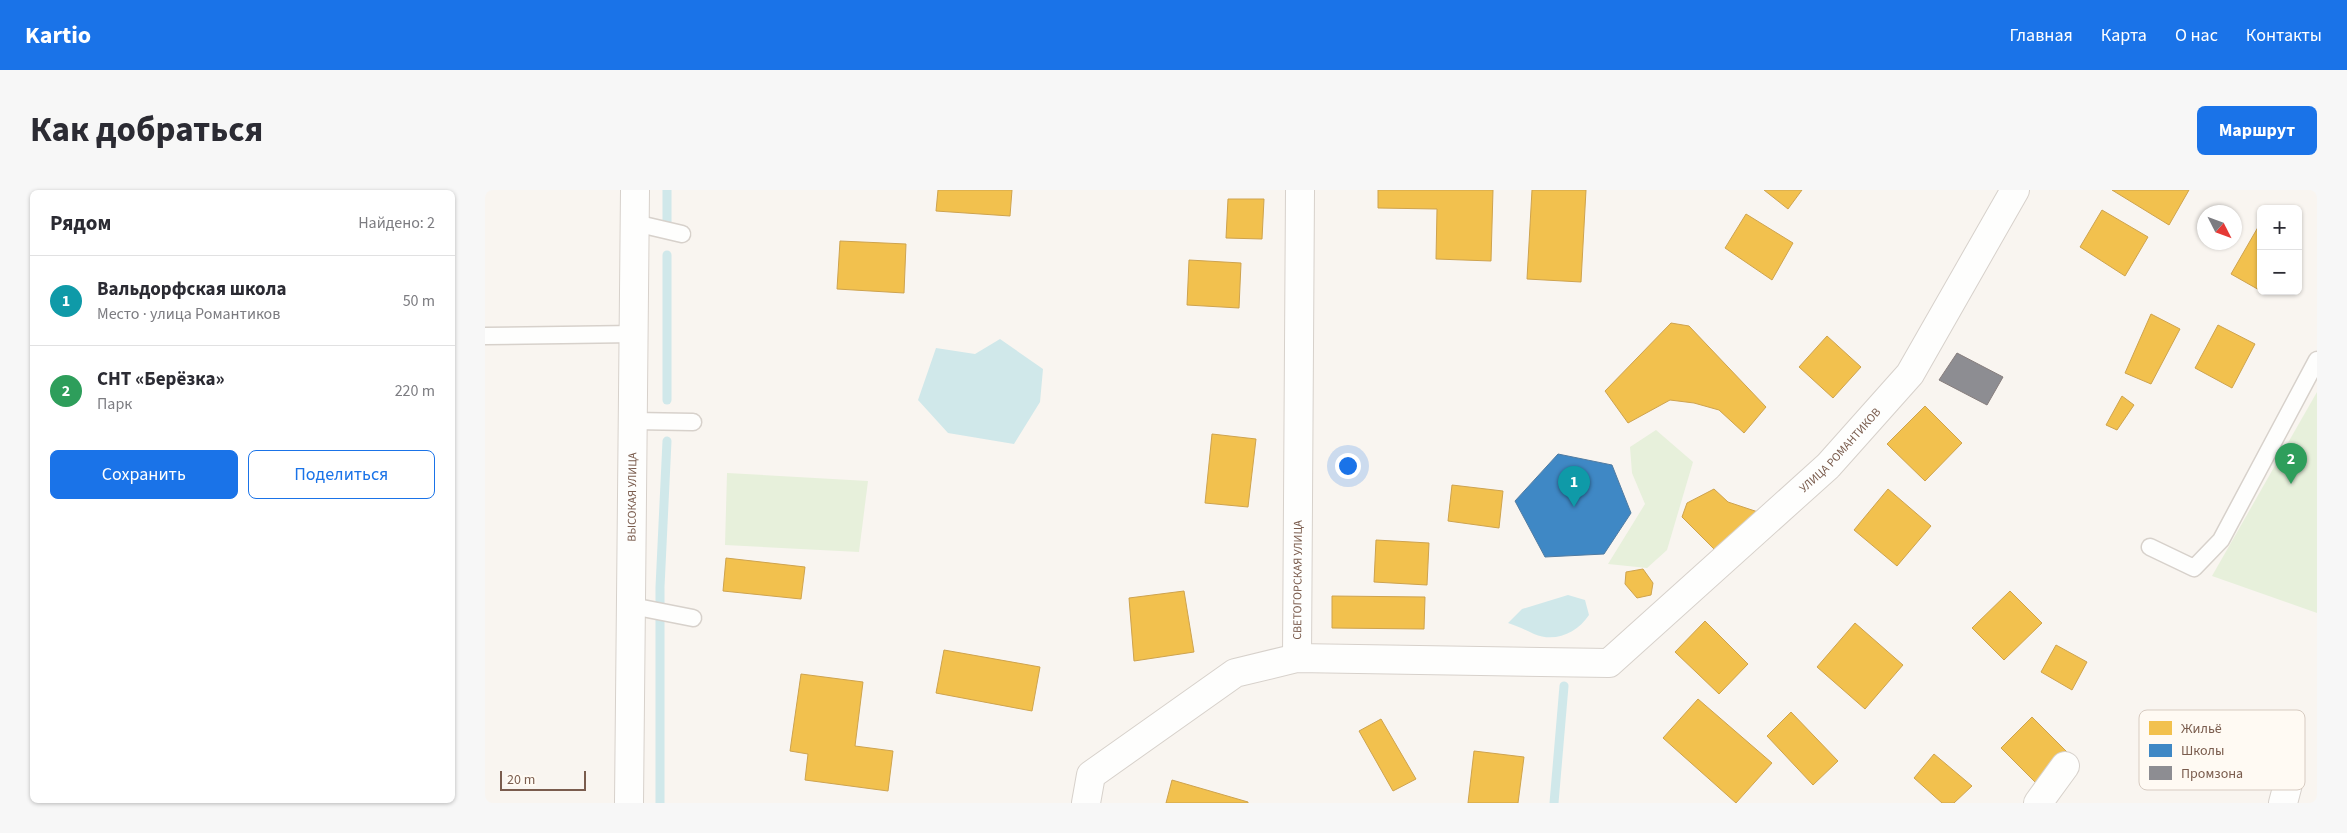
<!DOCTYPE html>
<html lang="ru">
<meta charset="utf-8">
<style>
body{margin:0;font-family:"Source Sans 3",sans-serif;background:#f7f7f7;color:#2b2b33}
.controls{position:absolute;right:15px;top:15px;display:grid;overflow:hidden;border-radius:8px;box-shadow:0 1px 4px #0004}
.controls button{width:45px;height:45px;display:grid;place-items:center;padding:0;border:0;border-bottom:1px solid #e1e1e2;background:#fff;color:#2b2b33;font:25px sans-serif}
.compass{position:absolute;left:1712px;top:15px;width:45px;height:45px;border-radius:50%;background:#fff;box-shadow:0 1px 4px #0004;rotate:132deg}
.scale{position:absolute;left:15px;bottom:12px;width:86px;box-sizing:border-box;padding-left:5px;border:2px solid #7a5c4d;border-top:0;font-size:14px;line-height:18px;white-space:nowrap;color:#7a5c4d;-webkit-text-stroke:4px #fffaf3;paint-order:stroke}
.you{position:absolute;left:862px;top:275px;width:18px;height:18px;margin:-12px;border:4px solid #fff;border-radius:50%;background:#1a73e8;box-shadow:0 0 0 8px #1a73e833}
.badge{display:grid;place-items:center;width:32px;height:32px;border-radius:50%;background:#1a73e8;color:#fff;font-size:16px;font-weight:700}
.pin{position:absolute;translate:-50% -41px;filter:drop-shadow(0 1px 2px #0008)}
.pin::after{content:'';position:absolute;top:26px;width:18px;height:15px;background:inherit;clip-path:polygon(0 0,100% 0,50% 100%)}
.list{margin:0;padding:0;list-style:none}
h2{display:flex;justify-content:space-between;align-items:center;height:65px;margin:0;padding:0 20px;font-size:21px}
h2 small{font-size:16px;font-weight:400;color:#7c7c81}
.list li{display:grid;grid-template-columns:32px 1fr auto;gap:15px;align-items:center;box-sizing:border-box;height:90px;padding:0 20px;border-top:1px solid #e1e1e2}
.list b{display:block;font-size:19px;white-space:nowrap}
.list p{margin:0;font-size:16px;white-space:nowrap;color:#7c7c81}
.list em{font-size:16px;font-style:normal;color:#7c7c81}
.actions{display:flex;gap:10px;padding:15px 20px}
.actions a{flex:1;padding:11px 0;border:1px solid #1a73e8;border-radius:8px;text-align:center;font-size:18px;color:#1a73e8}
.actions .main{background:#1a73e8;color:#fff}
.map{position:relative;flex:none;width:1832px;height:613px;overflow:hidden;border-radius:8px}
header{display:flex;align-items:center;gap:30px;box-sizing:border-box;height:70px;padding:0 25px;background:#1a73e8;color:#fff}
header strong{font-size:24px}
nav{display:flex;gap:28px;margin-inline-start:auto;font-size:18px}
.intro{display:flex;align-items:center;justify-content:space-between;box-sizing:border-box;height:120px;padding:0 30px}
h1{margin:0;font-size:35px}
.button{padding:12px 22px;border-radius:8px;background:#1a73e8;color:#fff;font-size:18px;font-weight:700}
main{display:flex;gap:30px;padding:0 30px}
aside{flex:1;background:#fff;border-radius:8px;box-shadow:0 1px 4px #0004}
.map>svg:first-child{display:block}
.green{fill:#e7f0db}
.water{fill:#d0e8ea}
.homes{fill:#f2c14e;stroke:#cea34e}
.schools{fill:#3f88c5;stroke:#517ba1}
.industry{fill:#8d8d92;stroke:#877e7d}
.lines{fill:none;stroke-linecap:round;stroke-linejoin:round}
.stream{stroke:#d0e8ea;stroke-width:9}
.service-casing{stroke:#d7d1cb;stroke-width:19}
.minor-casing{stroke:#d7d1cb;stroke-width:30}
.tertiary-casing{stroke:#d7d1cb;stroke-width:30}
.service{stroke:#fefefd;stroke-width:16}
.minor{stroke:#fefefd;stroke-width:28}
.tertiary{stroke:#fefefd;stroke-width:28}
.labels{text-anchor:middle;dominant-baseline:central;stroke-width:5;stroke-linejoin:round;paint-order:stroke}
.street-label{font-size:12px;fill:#7a5c4d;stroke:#fffaf3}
.key{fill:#fffaf3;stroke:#d7cbc1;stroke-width:1}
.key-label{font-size:14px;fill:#7a5c4d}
</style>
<header>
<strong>Kartio</strong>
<nav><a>Главная</a><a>Карта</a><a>О нас</a><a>Контакты</a></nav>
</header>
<div class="intro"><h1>Как добраться</h1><a class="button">Маршрут</a></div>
<main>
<aside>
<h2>Рядом<small>Найдено: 2</small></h2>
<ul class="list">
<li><span class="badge" style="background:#0f9aa8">1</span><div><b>Вальдорфская школа</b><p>Место · улица Романтиков</p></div><em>50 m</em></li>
<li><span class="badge" style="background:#2e9e5b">2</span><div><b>СНТ «Берёзка»</b><p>Парк</p></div><em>220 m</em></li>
</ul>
<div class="actions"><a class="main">Сохранить</a><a>Поделиться</a></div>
</aside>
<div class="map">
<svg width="1832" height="613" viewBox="0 0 1832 613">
<rect width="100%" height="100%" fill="#f9f5f0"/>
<g class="green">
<polygon points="1832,202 1832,423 1727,386"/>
<polygon points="1171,240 1208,272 1182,360 1162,378 1123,374 1160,314 1147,283 1145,257"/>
<polygon points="242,283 383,291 374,362 240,355"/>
</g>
<g class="water">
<polygon points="515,149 558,179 555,212 529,254 463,243 433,210 451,158 490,164"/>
<path d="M1083 405 1100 410 1104 425C1092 443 1070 453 1049 444 1040 440 1033 436 1023 433L1037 419Z"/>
</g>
<g class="homes">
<polygon points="453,0 527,0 525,26 451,21"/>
<polygon points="893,0 1008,0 1006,71 951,69 952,19 893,18"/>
<polygon points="1047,0 1101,0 1096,92 1042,89"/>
<polygon points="1279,0 1317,0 1303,19"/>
<polygon points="1627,0 1704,0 1684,35"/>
<polygon points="743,9 779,9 777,49 741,48"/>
<polygon points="1617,20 1663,47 1640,86 1595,57"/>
<polygon points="1261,24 1308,53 1287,90 1240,58"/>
<polygon points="1776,32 1776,101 1746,84"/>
<polygon points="355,51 421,54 419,103 352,99"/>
<polygon points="704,70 756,73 754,118 702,115"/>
<polygon points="1666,124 1695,139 1666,194 1640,183"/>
<polygon points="1186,133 1204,136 1281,217 1259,243 1234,220 1209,213 1185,210 1143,233 1120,201"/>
<polygon points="1733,135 1770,154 1747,198 1710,178"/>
<polygon points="1342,146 1376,177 1348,208 1314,177"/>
<polygon points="1637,206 1649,215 1632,240 1621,235"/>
<polygon points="1440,216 1477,253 1440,291 1402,254"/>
<polygon points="727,244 771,249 763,317 720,313"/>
<polygon points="967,295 1018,301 1014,338 963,331"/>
<polygon points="1229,299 1243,312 1273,322 1232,362 1197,327 1202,313"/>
<polygon points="1403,299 1446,336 1412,376 1369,340"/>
<polygon points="891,350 944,353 942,395 889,392"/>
<polygon points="241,368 320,377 316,409 238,401"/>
<polygon points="1158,379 1168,393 1166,405 1152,408 1140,394 1141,382"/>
<polygon points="699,401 709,462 649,471 644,408"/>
<polygon points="1525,401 1557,433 1519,470 1487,438"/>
<polygon points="847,406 940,407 939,439 847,438"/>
<polygon points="1220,431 1263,474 1234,504 1190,462"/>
<polygon points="1370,433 1418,475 1380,519 1332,477"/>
<polygon points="1571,455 1602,472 1587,500 1556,482"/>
<polygon points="459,460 555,477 547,521 451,503"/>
<polygon points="316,484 378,492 370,556 408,561 403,601 320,590 323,564 305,561"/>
<polygon points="1213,509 1287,573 1251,613 1178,548"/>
<polygon points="1306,522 1353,571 1328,595 1282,546"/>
<polygon points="1547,527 1582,562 1551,593 1516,558"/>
<polygon points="896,529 931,589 908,601 874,541"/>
<polygon points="989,561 1039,567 1033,613 983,613"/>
<polygon points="1449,564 1487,596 1469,613 1457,613 1429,588"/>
<polygon points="687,590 763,612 763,613 681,613"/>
</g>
<polygon class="schools" points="1073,264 1127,275 1146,323 1119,364 1060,367 1030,311"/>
<polygon class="industry" points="1472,163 1518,187 1502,215 1454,190"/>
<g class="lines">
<g class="stream">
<polyline points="182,0 182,34"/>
<polyline points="182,210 182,65"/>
<polyline points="175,613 175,397 182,251"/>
<polyline points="1069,613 1079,496"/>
</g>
<defs>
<g id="service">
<polyline points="150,33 197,44"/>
<polyline points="0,146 150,144"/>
<polyline points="149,231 208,232"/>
<polyline points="1665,357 1709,378 1736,350 1832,170"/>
<polyline points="147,416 208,428"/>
</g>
<g id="minor">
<path id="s1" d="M812 468 815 0"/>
<path id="s2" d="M601 613 606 585 750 483 812 468 1124 473 1343 276 1425 184 1530 0"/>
<polyline points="1553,613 1580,576"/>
<polyline points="1798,613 1803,594"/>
</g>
<g id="tertiary">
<path id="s3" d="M144 613 150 0"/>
</g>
</defs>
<use href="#service" class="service-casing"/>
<use href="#minor" class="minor-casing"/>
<use href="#tertiary" class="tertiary-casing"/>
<use href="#service" class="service"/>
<use href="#minor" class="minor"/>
<use href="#tertiary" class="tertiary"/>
</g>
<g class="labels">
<g class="street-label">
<text stroke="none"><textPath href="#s2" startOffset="895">УЛИЦА РОМАНТИКОВ</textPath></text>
<text stroke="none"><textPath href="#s3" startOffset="306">ВЫСОКАЯ УЛИЦА</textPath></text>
<text stroke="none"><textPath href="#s1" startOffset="78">СВЕТОГОРСКАЯ УЛИЦА</textPath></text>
</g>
</g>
<rect x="1654" y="520" width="166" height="80" rx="8" class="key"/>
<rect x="1664" y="531" width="23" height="14" fill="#f2c14e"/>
<rect x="1664" y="554" width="23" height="13" fill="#3f88c5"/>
<rect x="1664" y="576" width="23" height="14" fill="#8d8d92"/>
<g class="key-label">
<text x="1696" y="543">Жильё</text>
<text x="1696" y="565">Школы</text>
<text x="1696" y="588">Промзона</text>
</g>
</svg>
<div class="controls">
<button>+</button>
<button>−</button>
</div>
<svg class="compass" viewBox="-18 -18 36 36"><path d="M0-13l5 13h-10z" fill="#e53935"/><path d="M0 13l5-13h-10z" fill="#7c7c81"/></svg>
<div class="scale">20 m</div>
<div class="you"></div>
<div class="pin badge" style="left:1089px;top:317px;background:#0f9aa8">1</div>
<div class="pin badge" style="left:1806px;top:294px;background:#2e9e5b">2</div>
</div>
</main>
